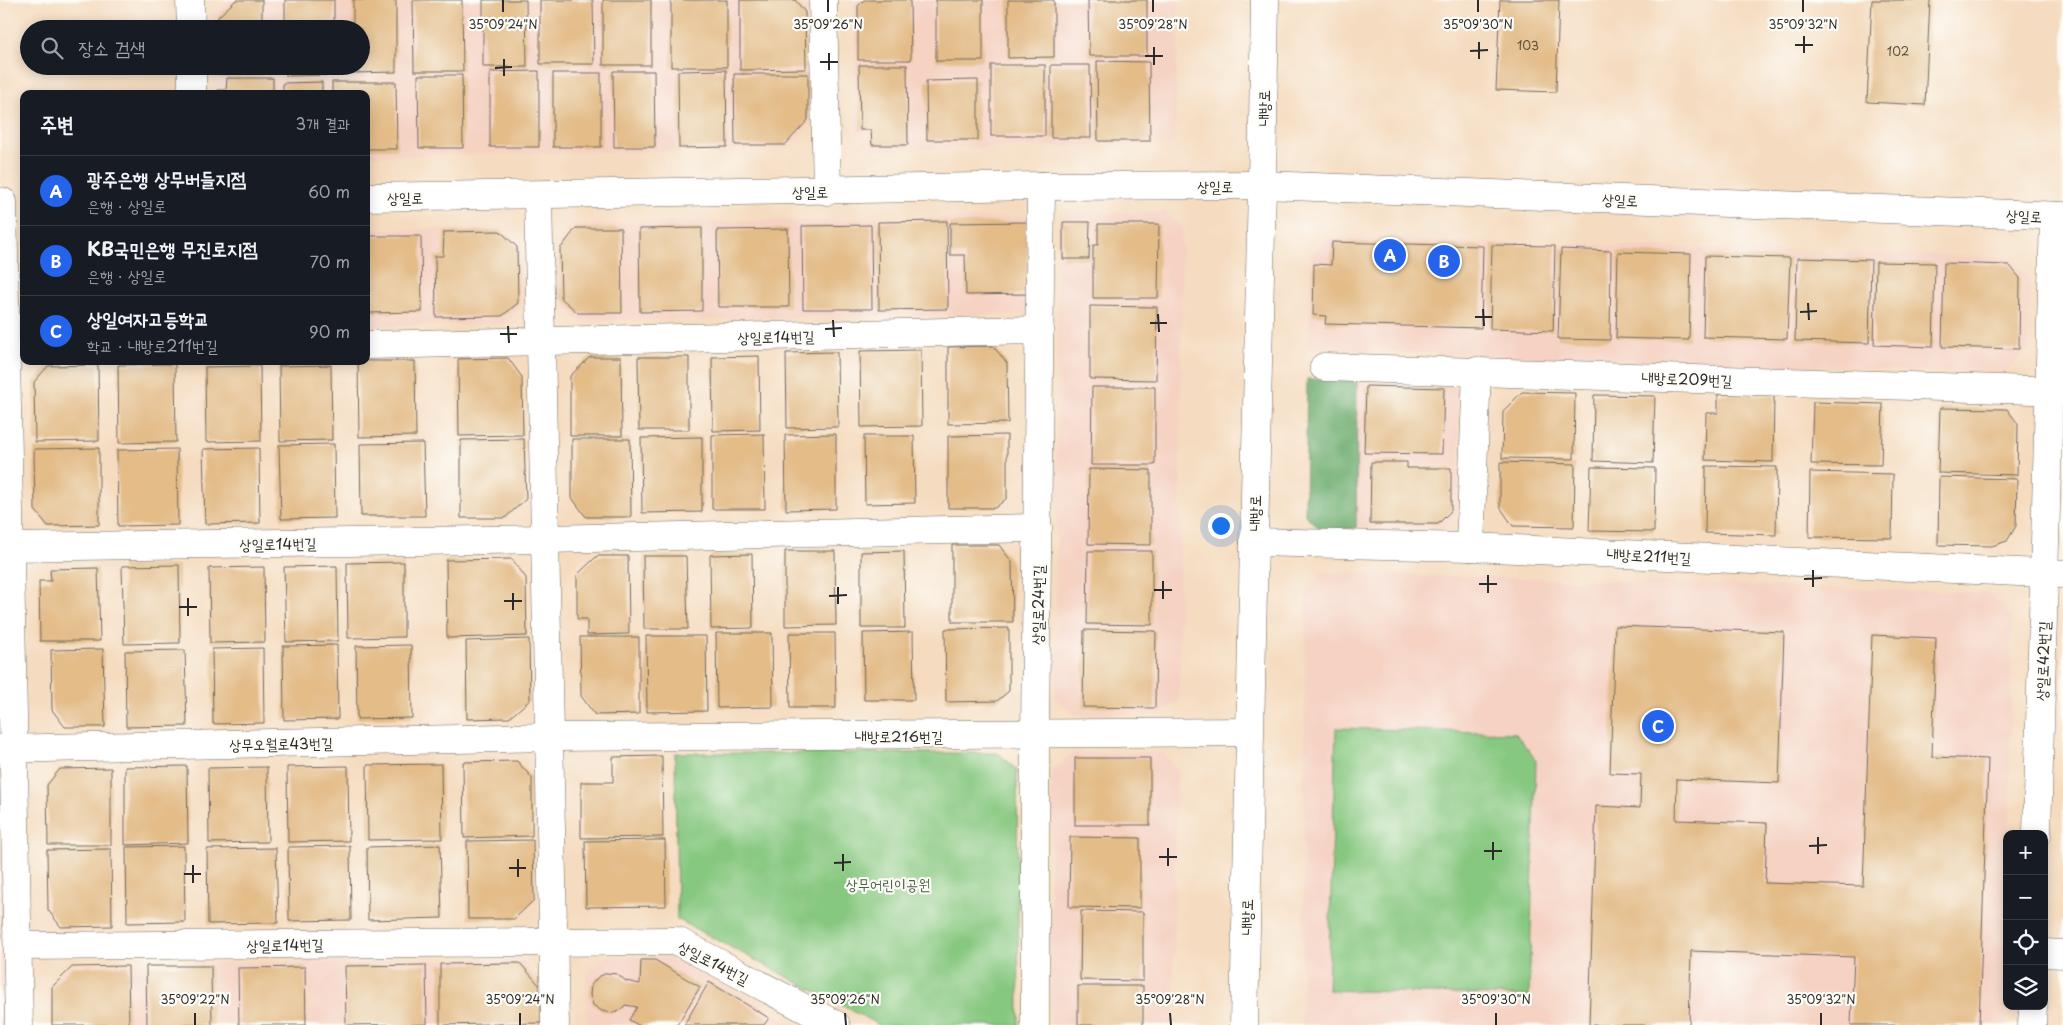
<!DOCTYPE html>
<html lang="ko">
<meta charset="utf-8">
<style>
body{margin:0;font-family:"Playpen Sans","Poor Story",sans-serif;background:#242831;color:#f1f3f6}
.controls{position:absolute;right:15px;bottom:15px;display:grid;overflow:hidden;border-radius:10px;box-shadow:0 2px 12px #0003}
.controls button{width:45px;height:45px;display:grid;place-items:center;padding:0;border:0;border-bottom:1px solid #363941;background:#171b24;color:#f1f3f6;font:25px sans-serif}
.you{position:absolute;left:1220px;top:525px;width:18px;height:18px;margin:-12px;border:4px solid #fff;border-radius:50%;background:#1a73e8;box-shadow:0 0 0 8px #1a73e833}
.badge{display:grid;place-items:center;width:32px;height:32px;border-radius:50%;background:#2563eb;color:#fff;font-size:16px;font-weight:700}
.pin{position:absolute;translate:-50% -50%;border:2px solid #fff;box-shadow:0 1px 5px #0006}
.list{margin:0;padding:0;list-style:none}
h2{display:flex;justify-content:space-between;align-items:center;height:65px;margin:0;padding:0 20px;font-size:21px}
h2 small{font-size:16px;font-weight:400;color:#9ea1a6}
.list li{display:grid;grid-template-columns:32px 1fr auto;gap:15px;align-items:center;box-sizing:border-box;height:70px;padding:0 20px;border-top:1px solid #363941}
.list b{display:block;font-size:19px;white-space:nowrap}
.list p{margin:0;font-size:16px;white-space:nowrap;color:#9ea1a6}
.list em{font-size:16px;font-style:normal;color:#9ea1a6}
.icon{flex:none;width:28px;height:28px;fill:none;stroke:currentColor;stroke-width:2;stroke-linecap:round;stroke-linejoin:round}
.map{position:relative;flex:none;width:2063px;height:1025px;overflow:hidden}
.search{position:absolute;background:#171b24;box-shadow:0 2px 12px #0003;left:20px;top:20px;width:350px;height:55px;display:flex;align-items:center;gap:12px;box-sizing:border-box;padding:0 18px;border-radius:28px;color:#9ea1a6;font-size:19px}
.panel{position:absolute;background:#171b24;box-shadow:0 2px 12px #0003;left:20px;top:90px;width:350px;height:275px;border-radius:10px}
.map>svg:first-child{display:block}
.built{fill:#f5d2c2}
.green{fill:#87c880;stroke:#597a56}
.forest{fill:#6dac6e;stroke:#4c6c4c}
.building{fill:#e3bc88}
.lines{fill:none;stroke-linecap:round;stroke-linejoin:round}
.minor-casing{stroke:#72695f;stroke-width:29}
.tertiary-casing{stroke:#72695f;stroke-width:29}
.secondary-casing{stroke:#72695f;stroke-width:29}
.minor{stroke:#fff;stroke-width:28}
.tertiary{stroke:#fff;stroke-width:28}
.secondary{stroke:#fff;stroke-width:28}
.ticks{fill:none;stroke:#2b2b2b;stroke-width:2}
.labels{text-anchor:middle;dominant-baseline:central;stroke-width:4.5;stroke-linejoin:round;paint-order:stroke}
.number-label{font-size:12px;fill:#594f42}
.street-label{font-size:15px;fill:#2b2b2b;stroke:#fdfcf7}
.park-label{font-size:15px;fill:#4b6249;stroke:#fdfcf7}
.ticks-label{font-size:12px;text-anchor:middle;fill:#2b2b2b;stroke:#fdfcf7;stroke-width:4.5;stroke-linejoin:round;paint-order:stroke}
</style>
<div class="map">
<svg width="2063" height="1025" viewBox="0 0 2063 1025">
<rect width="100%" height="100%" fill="#fdfcf7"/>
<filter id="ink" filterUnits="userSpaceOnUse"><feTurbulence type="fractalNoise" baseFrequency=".02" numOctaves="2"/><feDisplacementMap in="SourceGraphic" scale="10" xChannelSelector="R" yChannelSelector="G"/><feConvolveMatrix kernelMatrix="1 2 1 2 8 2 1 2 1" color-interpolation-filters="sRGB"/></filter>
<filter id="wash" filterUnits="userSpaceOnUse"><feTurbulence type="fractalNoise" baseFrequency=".0096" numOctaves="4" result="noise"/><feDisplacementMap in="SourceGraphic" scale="20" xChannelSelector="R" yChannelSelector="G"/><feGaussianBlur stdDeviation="1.12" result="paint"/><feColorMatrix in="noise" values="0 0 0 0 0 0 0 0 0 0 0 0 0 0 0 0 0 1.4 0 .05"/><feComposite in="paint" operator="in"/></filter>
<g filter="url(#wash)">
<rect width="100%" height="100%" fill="#f5dcc0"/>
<g class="built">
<polygon points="228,0 800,0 810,11 812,122 787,149 366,156 366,94 214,94 213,66 361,66 361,29 213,29 213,15"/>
<polygon points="858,0 1179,0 1175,144 871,150 856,132 854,4"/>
<polygon points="1165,212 1182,227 1179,700 1161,714 1076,715 1056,699 1058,223 1067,213"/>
<polygon points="1029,217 1030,314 578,321 557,298 557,245 573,224"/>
<polygon points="501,229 522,246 523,306 505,324 366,326 366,230"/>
<rect x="21" y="234" width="3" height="97"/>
<polygon points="1328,238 2010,257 2030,280 2028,350 2003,374 1309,349 1311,255"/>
<polygon points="1357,380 1450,382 1459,392 1459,511 1444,528 1356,528"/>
<polygon points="1324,572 1989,593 2012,618 2009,834 2007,834 2006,1025 1302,1025 1306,594"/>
<polygon points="1073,752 1163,753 1177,770 1173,1025 1050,1025 1051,772"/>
<polygon points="0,779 4,1025 0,1025"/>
<polygon points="608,956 672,957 795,1025 587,1025 586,975"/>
<polygon points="521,959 545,984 545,1025 50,1025 50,985 68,965"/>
</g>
<g class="green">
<polygon points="1336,728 1515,733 1536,760 1529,996 1328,990"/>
<polygon points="675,753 998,753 1017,770 1019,1025 879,1025 677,919"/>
</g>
<polygon class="forest" points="1307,379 1357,380 1356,528 1320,529 1305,515"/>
<g id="blocks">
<g class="building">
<polygon points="236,0 262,0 262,29 218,29 218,17"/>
<rect x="285" y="0" width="49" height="29"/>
<polygon points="353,0 396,0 396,72 353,73 353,66 361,66 361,29 353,29"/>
<polygon points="413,0 462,0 463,71 414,71"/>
<polygon points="483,0 526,0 527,67 483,67"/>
<polygon points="540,0 593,0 594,64 540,64"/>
<rect x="603" y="0" width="48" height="65"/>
<rect x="671" y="0" width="56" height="67"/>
<polygon points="740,0 795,0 805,12 806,69 740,70"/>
<polygon points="864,0 910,0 911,60 858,60 858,6"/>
<rect x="936" y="0" width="47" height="61"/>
<polygon points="1008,0 1054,0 1054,57 1008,58"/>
<polygon points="1088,0 1147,0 1147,56 1089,56"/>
<polygon points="1500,0 1559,0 1556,92 1496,90"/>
<polygon points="1872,0 1930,0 1925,105 1867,102"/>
<polygon points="1097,61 1149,62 1150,141 1098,141"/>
<polygon points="859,65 907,65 908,145 872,145 871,130 860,130"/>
<rect x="991" y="65" width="54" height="71"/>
<polygon points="1051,65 1090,65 1091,138 1051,138"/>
<rect x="218" y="66" width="45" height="8"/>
<polygon points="286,66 335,66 335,75 286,76"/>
<polygon points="726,70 727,147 679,148 678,71"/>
<polygon points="539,71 539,147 490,147 490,72"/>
<polygon points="613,71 654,71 655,147 614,147"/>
<rect x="553" y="73" width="48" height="74"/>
<polygon points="734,74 808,74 808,120 785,145 735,145"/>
<polygon points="418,75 462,75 463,148 419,148"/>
<polygon points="227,78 273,78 273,94 218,94 218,90 226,90"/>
<polygon points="978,80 978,140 927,140 926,81"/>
<polygon points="322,82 322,94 283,94 283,83"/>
<polygon points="332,82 396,82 397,149 366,149 366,94 332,94"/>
<polygon points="947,221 948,309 879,310 878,222"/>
<polygon points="1027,222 1028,294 966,295 965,255 950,255 950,223"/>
<polygon points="1063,222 1090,222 1089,259 1063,259"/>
<polygon points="1098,224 1159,224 1158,298 1093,298 1093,245 1098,245"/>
<polygon points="871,225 872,309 803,309 802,226"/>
<polygon points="576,228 621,228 622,313 578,313 561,298 560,249"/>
<polygon points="702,228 702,311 640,312 639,229"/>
<polygon points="788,229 789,307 718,307 717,230"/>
<polygon points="500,231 517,247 518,303 502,316 436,317 435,256 443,256 444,232"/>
<polygon points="366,236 421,236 422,312 366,313"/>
<polygon points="1332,242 1483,246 1481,328 1325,324 1326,316 1313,315 1314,264 1331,265"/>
<polygon points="1492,245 1555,246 1553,331 1490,329"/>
<polygon points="1561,249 1611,251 1610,340 1558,339"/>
<polygon points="1618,252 1691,254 1689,340 1616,338"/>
<polygon points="1705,256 1790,258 1787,339 1703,337"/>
<polygon points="1797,258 1871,260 1869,343 1795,341"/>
<polygon points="1876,262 1935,263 1933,347 1874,345"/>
<polygon points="1944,263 2009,265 2020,278 2019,349 1942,347"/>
<polygon points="1090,306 1157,307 1156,380 1090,379"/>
<polygon points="993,346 1007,363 1008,423 948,424 948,347"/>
<polygon points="921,350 922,426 861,427 860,351"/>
<polygon points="837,352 838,427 787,428 786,353"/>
<polygon points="759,356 760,430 713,431 712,357"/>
<polygon points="590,357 621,357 622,436 570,436 570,376"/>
<polygon points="638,357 689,357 689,430 639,430"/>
<polygon points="508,358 522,377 523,435 459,436 458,359"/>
<polygon points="358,361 415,361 416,436 359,437"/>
<polygon points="175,364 176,442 119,443 118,365"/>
<polygon points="98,365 99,441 35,442 34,382 48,366"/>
<polygon points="331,365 332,440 280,441 279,366"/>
<polygon points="260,366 261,441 206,442 205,367"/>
<polygon points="1366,386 1444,388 1442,454 1364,453"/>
<polygon points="1092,387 1155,387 1155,465 1091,465"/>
<polygon points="1522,392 1575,393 1574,459 1502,458 1503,411"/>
<polygon points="1718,394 1774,395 1773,462 1705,460 1706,413 1718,413"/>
<polygon points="1594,395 1655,396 1653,463 1593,461"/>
<polygon points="1813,402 1883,404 1881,465 1811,464"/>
<polygon points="1940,408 2007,409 2018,424 2017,475 1938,473"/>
<polygon points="764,434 765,509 712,509 712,435"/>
<polygon points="836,434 836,509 786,510 785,435"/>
<polygon points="1007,435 1007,498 995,508 948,508 948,436"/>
<polygon points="864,436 914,436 915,503 865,504"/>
<polygon points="702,437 702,512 642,513 641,438"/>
<polygon points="524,439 526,499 505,518 461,518 461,440"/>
<polygon points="572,439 630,439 631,517 586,517 572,498"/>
<polygon points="423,443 425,516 361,516 360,444"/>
<polygon points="334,444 335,518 281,519 279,445"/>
<polygon points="99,448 99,525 48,526 35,510 34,449"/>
<polygon points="259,448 260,523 205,524 203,449"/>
<polygon points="177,449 178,525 118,526 117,450"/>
<polygon points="1371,462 1407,462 1407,468 1451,468 1451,511 1438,524 1370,524"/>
<polygon points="1500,462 1575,464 1574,527 1513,526 1500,507"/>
<polygon points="1706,466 1777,467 1776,535 1705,533"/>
<polygon points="1591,467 1655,468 1654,532 1589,531"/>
<polygon points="1089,469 1151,470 1151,545 1088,544"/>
<polygon points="1810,472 1893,474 1892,538 1809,537"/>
<polygon points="1939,477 2017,479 2016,526 2007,541 1992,546 1938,545"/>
<polygon points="952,545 999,545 1012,562 1013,622 952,622"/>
<polygon points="785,551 835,551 836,625 785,626"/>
<polygon points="904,551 905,628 861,628 861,552"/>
<polygon points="1088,551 1152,551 1152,625 1087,624"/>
<polygon points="752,554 753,628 711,629 710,555"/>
<polygon points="597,556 628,556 629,634 587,635 587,619 577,619 577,575"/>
<polygon points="643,556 686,556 688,629 644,629"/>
<polygon points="512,559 526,578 527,636 447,638 446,560"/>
<polygon points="404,562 404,637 348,638 347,563"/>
<polygon points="179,565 180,643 124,644 122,566"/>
<polygon points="337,566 338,641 286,642 284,567"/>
<polygon points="264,567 265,642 210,643 209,568"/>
<polygon points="98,568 100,641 40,641 39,581 51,581 50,569"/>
<polygon points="1615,626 1784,632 1779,783 1677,779 1676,820 1767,823 1765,883 1863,886 1872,635 1936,638 1932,757 1988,759 1979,1025 1851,1025 1854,957 1691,951 1689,1025 1589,1025 1596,806 1640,808 1641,774 1610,773"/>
<polygon points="1009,628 1009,691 997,701 946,702 945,629"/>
<polygon points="1084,630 1156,631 1155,708 1083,707"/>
<polygon points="913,632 914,700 864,700 863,633"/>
<polygon points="716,633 772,633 773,707 717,708"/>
<polygon points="789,633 835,633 836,708 790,708"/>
<polygon points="646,636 706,636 707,711 647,712"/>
<polygon points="580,637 639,637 639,714 595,715 581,696"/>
<polygon points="529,639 530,700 509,718 467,719 466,641"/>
<polygon points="337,645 338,719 284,720 283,646"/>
<polygon points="411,645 412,718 357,719 356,646"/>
<polygon points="263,648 264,723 213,724 212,649"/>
<polygon points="103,649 105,727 65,727 52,710 51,650"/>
<polygon points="185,650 187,726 126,727 125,651"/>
<polygon points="662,756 663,837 581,838 581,782 613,782 613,757"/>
<rect x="1075" y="758" width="75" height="67"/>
<polygon points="517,761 532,778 532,836 464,838 463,762"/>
<polygon points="441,764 442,839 368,840 367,765"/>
<polygon points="187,766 188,843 125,845 125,767"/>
<polygon points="348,766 349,841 288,842 287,767"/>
<polygon points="267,767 268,842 209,843 208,768"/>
<polygon points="111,768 111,845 48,845 47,785 60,769"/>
<polygon points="1070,837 1140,838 1140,908 1069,907"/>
<polygon points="533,840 534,900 514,919 468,919 467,841"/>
<polygon points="665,840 666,906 586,907 585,841"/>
<polygon points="440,845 442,918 368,920 367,847"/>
<polygon points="184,846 185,922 127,923 126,847"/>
<polygon points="350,846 351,920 289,921 288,847"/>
<polygon points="276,848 278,923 208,924 207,849"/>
<polygon points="111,849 112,926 61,927 48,910 47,850"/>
<polygon points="1081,911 1143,912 1143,981 1080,980"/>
<polygon points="641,960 655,960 700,987 677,1025 638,1025 629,1020 637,1007 625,1005 622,1009 612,1013 602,1011 593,1005 590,995 591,985 598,977 607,973 617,974 626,981 640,984"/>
<polygon points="520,963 540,986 541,1023 440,1025 440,964"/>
<polygon points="426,965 427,1024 346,1025 345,966"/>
<polygon points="128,966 129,1025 52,1025 52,987 72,967"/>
<polygon points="146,966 211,966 212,1025 147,1025"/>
<polygon points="305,967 306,1025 239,1025 238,968"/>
<polygon points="709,982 769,1018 764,1025 684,1025"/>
<rect x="1078" y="986" width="65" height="39"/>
</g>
</g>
</g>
<g filter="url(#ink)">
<use href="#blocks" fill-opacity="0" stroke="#72695f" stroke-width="1"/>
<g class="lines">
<defs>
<g id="minor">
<polyline points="190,0 191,29"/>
<polyline points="823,0 827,191"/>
<polyline points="192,66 192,94"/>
<polyline points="538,196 555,1025"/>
<polyline points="366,197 1041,186 1262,185"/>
<polyline points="3,202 19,1025"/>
<polyline points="366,345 1040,330"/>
<polyline points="1324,367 2063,391"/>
<polyline points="1254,542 1470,547 2063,574"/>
<polyline points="10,547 546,539 1038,528"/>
<polyline points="1470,547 1477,371"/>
<polyline points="0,749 549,737 1249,732"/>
<polyline points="2037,834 2054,216"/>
<polyline points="18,946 677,941 836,1025"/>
<polyline points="2044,953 2063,954"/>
<polyline points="1035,1025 1035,734 1041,186"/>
<polyline points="2032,1025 2033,1006"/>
</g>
<g id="tertiary">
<polyline points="1265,0 1262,185 2063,216"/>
<polyline points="1244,1025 1254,542"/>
</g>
<polyline id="secondary" points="1254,542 1262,185"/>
</defs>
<use href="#minor" class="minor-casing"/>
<use href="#tertiary" class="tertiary-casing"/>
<use href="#secondary" class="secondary-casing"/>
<use href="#minor" class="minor"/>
<use href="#tertiary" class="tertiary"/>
<use href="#secondary" class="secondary"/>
</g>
</g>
<path class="ticks" d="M503 0V12M828 0V12M1153 0V12M1478 0V12M1803 0V12M1804 36V53M1479 42V59M1795 45H1813M1154 47V65M1470 51 1488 50M829 53V70M1145 56H1163M504 59V76M820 62H838M495 68 512 67M1808 303 1809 320M1483 309 1484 326M1800 312 1817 311M1158 314 1159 332M1475 317H1492M833 320 834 337M1150 323H1167M508 326 509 343M825 329 842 328M500 334H517M1813 570V587M1488 575V593M1804 579 1822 578M1163 581V599M1479 584H1497M838 587V604M1154 590H1172M513 593V610M829 596 847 595M188 598V616M504 601H522M179 607H197M1818 837V854M1493 842V860M1809 846 1827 845M1168 848V866M1484 851H1502M843 854V871M1159 857H1177M518 859V877M834 863 851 862M193 865V883M509 868H526M184 874H201M195 1013V1025M520 1013V1025M845 1013 846 1025M1170 1013 1171 1025M1496 1013V1025M1821 1013V1025"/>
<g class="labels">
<g class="number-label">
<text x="1528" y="45">103</text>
<text x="1898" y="51">102</text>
</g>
<g class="street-label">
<text transform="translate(1263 108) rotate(-89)">내방로</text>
<text x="1215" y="185">상일로</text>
<text transform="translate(810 191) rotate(-1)">상일로</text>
<text transform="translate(405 197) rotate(-1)">상일로</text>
<text transform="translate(1620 199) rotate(2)">상일로</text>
<text transform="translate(2024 215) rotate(2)">상일로</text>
<text transform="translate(776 336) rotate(-1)">상일로14번길</text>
<text transform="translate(1687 378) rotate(2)">내방로209번길</text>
<text transform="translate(1254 513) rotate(-89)">내방로</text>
<text transform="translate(278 543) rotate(-1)">상일로14번길</text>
<text transform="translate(1649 555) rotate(3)">내방로211번길</text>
<text transform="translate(1037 605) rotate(-89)">상일로24번길</text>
<text transform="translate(2042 661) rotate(-88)">상일로42번길</text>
<text x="899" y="735">내방로216번길</text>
<text transform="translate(281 743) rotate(-1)">상무오월로43번길</text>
<text transform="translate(1246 917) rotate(-89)">내방로</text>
<text transform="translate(285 944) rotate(-1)">상일로14번길</text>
<text transform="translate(714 962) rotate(27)">상일로14번길</text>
</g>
<g class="park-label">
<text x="888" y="883">상무어린이공원</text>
</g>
</g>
<g class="ticks-label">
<text x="503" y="29">35°09'24"N</text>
<text x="828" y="29">35°09'26"N</text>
<text x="1153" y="29">35°09'28"N</text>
<text x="1478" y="29">35°09'30"N</text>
<text x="1803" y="29">35°09'32"N</text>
<text x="195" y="1004">35°09'22"N</text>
<text x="520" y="1004">35°09'24"N</text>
<text x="845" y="1004">35°09'26"N</text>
<text x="1170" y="1004">35°09'28"N</text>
<text x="1496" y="1004">35°09'30"N</text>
<text x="1821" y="1004">35°09'32"N</text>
</g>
</svg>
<div class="controls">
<button>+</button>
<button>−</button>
<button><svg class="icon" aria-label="locate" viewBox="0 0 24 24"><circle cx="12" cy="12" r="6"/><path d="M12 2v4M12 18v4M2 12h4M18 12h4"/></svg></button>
<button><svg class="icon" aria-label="layers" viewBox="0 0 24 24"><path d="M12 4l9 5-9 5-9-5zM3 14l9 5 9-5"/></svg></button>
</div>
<div class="you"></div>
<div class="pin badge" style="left:1390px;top:255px">A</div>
<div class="pin badge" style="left:1444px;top:261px">B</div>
<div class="pin badge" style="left:1658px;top:726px">C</div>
<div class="search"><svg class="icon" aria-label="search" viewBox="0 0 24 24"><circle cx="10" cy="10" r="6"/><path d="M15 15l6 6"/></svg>장소 검색</div>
<section class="panel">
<h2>주변<small>3개 결과</small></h2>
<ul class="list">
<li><span class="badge">A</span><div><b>광주은행 상무버들지점</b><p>은행 · 상일로</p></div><em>60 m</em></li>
<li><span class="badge">B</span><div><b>KB국민은행 무진로지점</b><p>은행 · 상일로</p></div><em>70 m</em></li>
<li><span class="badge">C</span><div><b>상일여자고등학교</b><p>학교 · 내방로211번길</p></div><em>90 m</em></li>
</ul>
</section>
</div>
